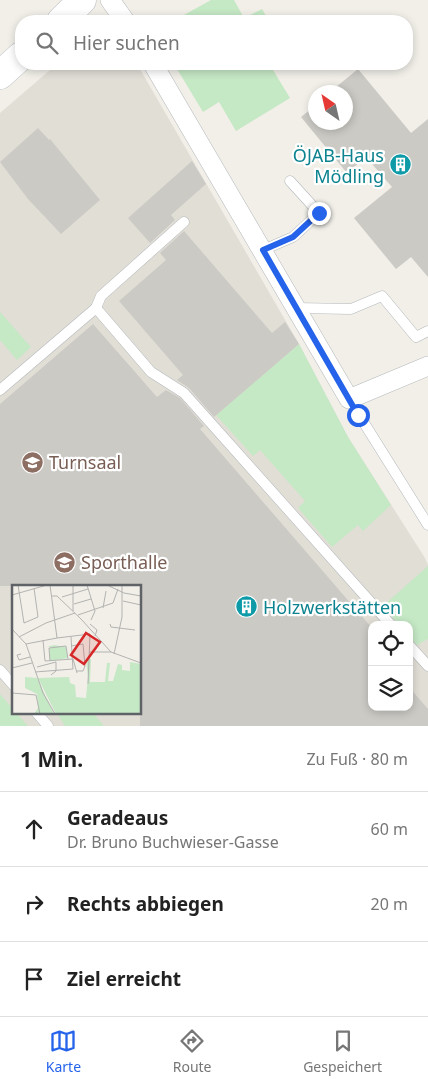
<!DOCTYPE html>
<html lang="de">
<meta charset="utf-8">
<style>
body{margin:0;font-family:"Noto Sans",sans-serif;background:#f2f2f2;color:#222}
.controls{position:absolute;right:15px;bottom:15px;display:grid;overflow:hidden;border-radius:10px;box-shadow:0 2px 8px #0003}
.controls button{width:45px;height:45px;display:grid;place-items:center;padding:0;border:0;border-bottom:1px solid #e0e0e0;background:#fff;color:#222;font:25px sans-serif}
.compass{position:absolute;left:308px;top:85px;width:45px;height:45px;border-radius:50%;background:#fff;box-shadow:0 2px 8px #0003;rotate:326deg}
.stop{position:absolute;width:15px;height:15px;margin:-11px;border:4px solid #2563eb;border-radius:50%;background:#fff}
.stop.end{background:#2563eb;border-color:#fff;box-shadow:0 1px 5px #0008}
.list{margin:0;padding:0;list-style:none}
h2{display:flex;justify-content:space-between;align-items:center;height:65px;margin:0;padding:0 20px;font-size:21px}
h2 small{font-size:16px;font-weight:400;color:#767676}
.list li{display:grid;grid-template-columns:32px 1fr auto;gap:15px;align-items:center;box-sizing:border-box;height:75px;padding:0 20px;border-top:1px solid #e0e0e0}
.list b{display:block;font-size:19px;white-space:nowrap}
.list p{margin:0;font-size:16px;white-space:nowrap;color:#767676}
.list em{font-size:16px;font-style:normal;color:#767676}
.icon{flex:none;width:28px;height:28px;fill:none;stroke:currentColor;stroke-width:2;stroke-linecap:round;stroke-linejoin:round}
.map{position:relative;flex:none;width:428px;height:726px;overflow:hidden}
.search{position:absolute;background:#fff;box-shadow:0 2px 8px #0003;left:15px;right:15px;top:15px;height:55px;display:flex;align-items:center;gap:12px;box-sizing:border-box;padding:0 18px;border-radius:20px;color:#767676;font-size:19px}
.sheet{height:290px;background:#fff}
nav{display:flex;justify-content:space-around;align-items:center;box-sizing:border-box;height:70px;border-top:1px solid #e0e0e0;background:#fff;font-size:14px;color:#767676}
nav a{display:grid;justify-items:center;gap:2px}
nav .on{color:#2563eb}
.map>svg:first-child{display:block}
.education{fill:#e1ded6;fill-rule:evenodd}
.green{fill:#c5e8c5}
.building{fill:#cccac5}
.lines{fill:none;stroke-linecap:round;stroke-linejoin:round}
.lane-casing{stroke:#b5b8bc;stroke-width:11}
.street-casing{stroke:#b5b8bc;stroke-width:20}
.secondary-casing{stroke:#b6babf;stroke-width:29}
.lane{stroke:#fff;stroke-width:10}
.street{stroke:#fff;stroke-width:19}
.secondary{stroke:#fff;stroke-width:28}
.route{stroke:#2563eb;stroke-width:6}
.labels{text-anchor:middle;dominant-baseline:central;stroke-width:4.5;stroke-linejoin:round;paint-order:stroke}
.culture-label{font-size:18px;fill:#0d838f;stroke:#fff;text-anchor:end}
.education-label{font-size:18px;fill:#785e54;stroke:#fff;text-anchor:start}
.inset-road{fill:none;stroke:#b3b3b1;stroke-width:1}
.view{fill:#d62828;fill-opacity:0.15;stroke:#d62828;stroke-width:2.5}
.inset-edge{fill:none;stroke:#5f6368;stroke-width:2.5}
</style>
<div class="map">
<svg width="428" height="726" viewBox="0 0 428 726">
<rect width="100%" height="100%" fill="#f1efe8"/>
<path class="education" d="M57 64H137L299 344 348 437 425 558 428 565V726H0V113ZM14 586H140V712H14ZM372 625H409V707H372Z"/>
<g class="green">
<polygon points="211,0 234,0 244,18 262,9 269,21 173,21"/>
<polygon points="174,64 284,64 273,70 290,98 236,131 219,102 203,112"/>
<polygon points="0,312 31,347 17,360 0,340"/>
<polygon points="299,344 348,437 391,505 363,531 358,525 332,547 298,508 305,501 260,450 253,456 216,415"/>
<polygon points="428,566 428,639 417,645 409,636 409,625 399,625 383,606"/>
<polygon points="0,694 28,726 0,726"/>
<polygon points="56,712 92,712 104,726 65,726"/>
</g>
<g class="building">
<polygon points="358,69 411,133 428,119 428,277 411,257 396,269 354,218 392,187 366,157 347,173 301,117 316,105 316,122 346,122 346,92 330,92"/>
<polygon points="38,128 49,140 50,139 100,200 61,234 28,199 0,162"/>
<polygon points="192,161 206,184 171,215 175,220 150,243 128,218"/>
<polygon points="184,231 272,333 285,322 299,344 214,417 189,388 177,380 183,375 119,301 166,260 160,253"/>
<polygon points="93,324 157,397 166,390 180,398 204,426 200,429 372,628 372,707 409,707 409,687 428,709 428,726 140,726 140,586 0,586 0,404"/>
</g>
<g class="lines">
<defs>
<g id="lane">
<polyline points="263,250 293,237 319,213 290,181"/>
<polyline points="96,308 101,296 184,222"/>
<polyline points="296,308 351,309 382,296 416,337 428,331"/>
<polyline points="0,390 96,308 151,372 184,393 391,625"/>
<polyline points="349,399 428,525"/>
<polyline points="409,645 428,666"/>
<polyline points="0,670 14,686"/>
<polyline points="36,712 48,726"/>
</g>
<g id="street">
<polyline points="110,0 125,21"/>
<polyline points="153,64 349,399 428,366"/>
</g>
<g id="secondary">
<polyline points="61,21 82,0"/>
<polyline points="0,75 21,56"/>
</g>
</defs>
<use href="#lane" class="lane-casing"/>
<use href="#street" class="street-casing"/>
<use href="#secondary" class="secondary-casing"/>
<use href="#lane" class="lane"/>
<use href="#street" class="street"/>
<use href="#secondary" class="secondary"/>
</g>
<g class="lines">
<polyline class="route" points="319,213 293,237 263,250 358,415"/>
</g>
<defs>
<symbol id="building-disc" viewBox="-11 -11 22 22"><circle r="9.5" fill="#0f9aa8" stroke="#fff"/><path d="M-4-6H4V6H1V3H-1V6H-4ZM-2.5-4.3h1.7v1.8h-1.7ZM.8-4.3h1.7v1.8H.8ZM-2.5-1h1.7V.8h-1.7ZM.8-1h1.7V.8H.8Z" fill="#fff"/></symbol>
<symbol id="university-disc" viewBox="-11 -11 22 22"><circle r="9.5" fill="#8d6e63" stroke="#fff"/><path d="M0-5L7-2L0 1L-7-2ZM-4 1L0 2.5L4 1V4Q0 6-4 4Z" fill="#fff"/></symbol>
</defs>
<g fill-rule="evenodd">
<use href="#building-disc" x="388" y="152" width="25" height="25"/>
<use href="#university-disc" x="20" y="450" width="25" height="25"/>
<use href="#university-disc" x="52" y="550" width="25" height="25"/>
<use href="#building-disc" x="234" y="594" width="25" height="25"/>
</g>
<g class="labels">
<g class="culture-label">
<text x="384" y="155">ÖJAB-Haus<tspan x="384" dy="21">Mödling</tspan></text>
<text x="263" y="607" text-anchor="start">Holzwerkstätten</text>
</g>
<g class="education-label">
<text x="49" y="462">Turnsaal</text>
<text x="81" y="562">Sporthalle</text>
</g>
</g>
<g transform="translate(12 585)">
<rect width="129" height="129" fill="#f1efe8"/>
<path d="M42 60 54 62 56 73 38 76 37 64 41 62H35ZM79 74 78 97H93L95 78H98L96 96H101L106 79 110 80V85L118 86V77L129 79V129H44L26 93 57 92 58 98 63 100 64 112 74 113 76 92 74 75ZM13 92 25 93 42 129H22L26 123 25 109 13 103Z" fill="#c5e8c5"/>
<path class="inset-road" d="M6 0 12 38 26 32 22 3M38 0 45 53M75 0 83 26 79 35M95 0 112 8 129 11M0 10 35 0M40 11H45L69 34 99 67 129 78M50 12 76 4M111 16 129 20M62 19 79 14M91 23 94 6M61 26V0M66 30 101 18 106 4M78 39 85 45 83 51M98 39 99 42 123 45M0 44 14 59M7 52 34 38 63 28M45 53 78 49M31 55 33 76 61 74 65 88M59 61 71 59 73 81 71 86H65M77 67H99M9 69 5 70 7 75 18 72M102 69 110 32V0M38 76 37 63 54 61 56 74M25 82 44 77V86L39 90M0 83 20 78M23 87 61 84 59 52M76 99 78 49M0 108 24 110 28 129M43 129 31 108 14 59 45 53"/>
<path class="view" d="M74 48 88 57 72 79 59 70Z"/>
<rect width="129" height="129" class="inset-edge"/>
</g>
</svg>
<div class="controls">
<button><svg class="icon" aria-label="locate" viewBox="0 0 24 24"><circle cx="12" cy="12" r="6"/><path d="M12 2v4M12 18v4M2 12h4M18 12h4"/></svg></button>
<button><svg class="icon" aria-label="layers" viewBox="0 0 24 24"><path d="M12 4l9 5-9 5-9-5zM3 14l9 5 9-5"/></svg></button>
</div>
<svg class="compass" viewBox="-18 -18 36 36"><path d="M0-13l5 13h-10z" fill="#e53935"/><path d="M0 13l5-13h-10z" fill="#767676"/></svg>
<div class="stop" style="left:358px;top:415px"></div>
<div class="stop end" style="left:319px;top:213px"></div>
<div class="search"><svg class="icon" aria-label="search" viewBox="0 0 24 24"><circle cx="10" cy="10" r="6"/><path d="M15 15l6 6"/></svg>Hier suchen</div>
</div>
<section class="sheet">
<h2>1 Min.<small>Zu Fuß · 80 m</small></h2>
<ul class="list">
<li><svg class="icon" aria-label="ahead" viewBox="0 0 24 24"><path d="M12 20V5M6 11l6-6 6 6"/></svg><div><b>Geradeaus</b><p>Dr. Bruno Buchwieser-Gasse</p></div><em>60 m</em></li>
<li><svg class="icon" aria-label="right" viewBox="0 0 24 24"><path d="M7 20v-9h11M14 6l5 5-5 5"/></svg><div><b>Rechts abbiegen</b></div><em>20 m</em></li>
<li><svg class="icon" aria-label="arrive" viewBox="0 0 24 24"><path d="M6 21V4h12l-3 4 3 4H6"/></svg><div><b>Ziel erreicht</b></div></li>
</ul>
</section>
<nav>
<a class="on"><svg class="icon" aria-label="map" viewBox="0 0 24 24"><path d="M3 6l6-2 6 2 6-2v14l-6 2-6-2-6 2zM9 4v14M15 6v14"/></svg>Karte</a>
<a><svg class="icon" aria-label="directions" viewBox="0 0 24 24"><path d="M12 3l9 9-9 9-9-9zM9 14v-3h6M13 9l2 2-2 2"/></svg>Route</a>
<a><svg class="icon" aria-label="saved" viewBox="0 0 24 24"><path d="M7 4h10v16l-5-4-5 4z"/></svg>Gespeichert</a>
</nav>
